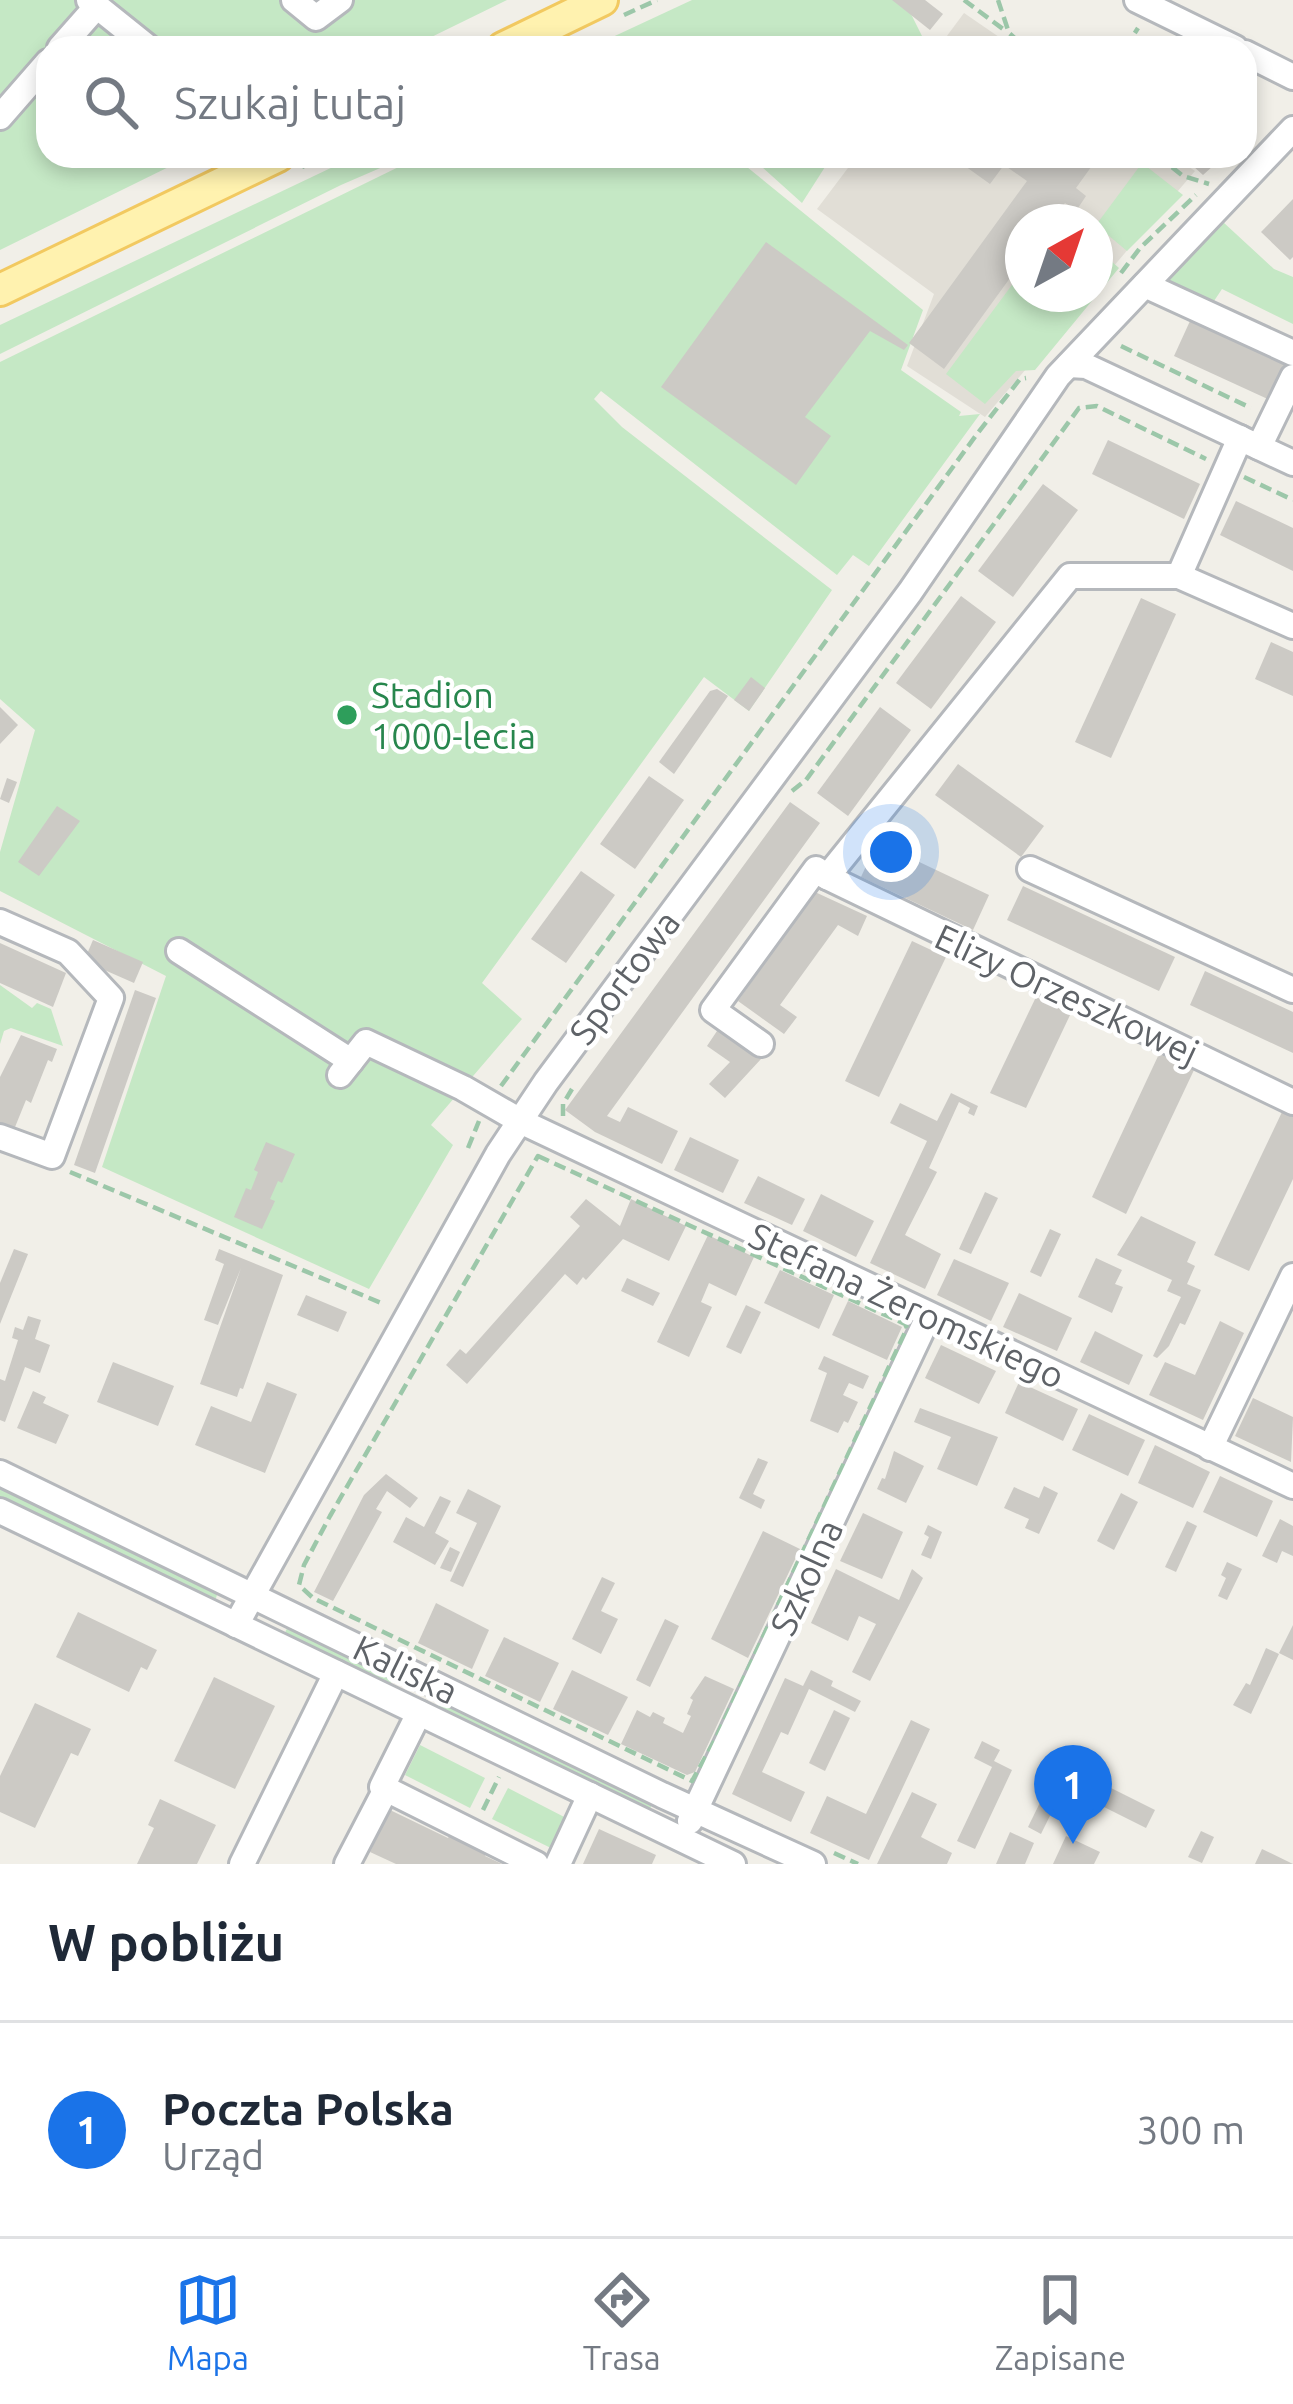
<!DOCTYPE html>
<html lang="pl">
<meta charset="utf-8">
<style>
body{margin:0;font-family:Ubuntu,sans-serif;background:#f6f6f7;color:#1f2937}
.compass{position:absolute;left:1005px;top:204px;width:108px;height:108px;border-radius:50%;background:#fff;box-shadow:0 6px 18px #0003;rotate:40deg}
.you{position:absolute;left:891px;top:852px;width:42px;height:42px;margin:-30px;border:9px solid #fff;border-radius:50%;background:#1a73e8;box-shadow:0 0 0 18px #1a73e833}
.badge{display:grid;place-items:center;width:78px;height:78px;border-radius:50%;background:#1a73e8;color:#fff;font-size:39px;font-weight:700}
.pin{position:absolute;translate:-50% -99px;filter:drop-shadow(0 3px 6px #0008)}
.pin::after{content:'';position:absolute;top:63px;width:42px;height:36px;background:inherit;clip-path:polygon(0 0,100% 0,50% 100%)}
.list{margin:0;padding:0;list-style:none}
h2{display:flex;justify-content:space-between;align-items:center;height:156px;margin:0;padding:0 48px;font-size:51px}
h2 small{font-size:39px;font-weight:400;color:#747a83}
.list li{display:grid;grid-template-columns:78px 1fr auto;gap:36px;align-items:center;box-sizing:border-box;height:216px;padding:0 48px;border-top:3px solid #e0e1e3}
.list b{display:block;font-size:45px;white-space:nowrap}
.list p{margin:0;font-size:39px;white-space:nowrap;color:#747a83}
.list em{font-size:39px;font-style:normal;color:#747a83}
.icon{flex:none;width:66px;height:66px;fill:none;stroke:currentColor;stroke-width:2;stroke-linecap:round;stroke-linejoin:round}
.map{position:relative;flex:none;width:1293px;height:1864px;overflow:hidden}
.search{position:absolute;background:#fff;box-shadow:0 6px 18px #0003;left:36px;right:36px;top:36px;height:132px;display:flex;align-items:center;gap:30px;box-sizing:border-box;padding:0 42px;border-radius:36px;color:#747a83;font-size:45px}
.sheet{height:372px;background:#fff}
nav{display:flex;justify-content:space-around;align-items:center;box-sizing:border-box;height:168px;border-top:3px solid #e0e1e3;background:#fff;font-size:33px;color:#747a83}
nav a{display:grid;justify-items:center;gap:6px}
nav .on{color:#1a73e8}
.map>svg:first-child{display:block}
.education{fill:#e1ded6}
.green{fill:#c5e8c5}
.building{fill:#cccac5}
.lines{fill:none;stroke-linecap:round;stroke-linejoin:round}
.minor-casing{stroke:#b5b8bc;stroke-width:30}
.major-casing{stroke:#f2c960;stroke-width:36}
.path{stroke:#9cc7a9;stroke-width:4.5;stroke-dasharray:12 6;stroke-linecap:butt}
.minor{stroke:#fff;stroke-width:24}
.major{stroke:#fff2af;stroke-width:30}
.leisure-dot{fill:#2e9e5b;stroke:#fff;stroke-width:4.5}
.labels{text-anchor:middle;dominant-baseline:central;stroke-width:9;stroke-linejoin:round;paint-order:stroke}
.leisure-label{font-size:36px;fill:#27864d;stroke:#fff;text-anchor:start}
.street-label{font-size:36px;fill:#5f6368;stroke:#fff}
</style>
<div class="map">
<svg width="1293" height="1864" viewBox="0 0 1293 1864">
<rect width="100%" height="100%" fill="#f1efe8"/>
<g class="education">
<polygon points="964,13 1015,48 938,48"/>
<polygon points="857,156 1173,156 1195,171 1095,288 1095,222 1023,222 1023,294 1090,294 985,417 907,366 934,294 817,209"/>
</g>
<g class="green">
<polygon points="0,0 507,0 409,48 48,48 48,156 191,156 0,250"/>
<polygon points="692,0 904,0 928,48 589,48"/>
<polygon points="356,156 408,156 341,185 0,354 0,325"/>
<polygon points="421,156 763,156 747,167 923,310 901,370 961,412 959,416 980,414 869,566 853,555 837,575 601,391 594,399 622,427 832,590 749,711 704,677 482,983 522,1019 431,1125 453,1145 369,1289 102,1167 166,976 0,891 0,852 35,730 0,699 0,362"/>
<polygon points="775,156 832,156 802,203 761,166"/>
<polygon points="1142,163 1183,195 1127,251 1096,225"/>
<polygon points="1223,222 1274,269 1293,277 1293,324 1222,289 1212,304 1165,282"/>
<polygon points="1095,247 1119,268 1035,370 1016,371 985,404 946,374 1023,270 1023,294 1095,294"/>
<polygon points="0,985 32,1008 37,1003 51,1009 63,1046 11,1028 4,1031 0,1044"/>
<polygon points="0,1482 218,1592 215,1601 0,1502"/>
<polygon points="290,1622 396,1677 394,1681 382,1687 282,1639"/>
<polygon points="439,1700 655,1797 648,1814 438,1712"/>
<polygon points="420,1745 485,1778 470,1808 405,1775"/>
<polygon points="508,1788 572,1821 557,1851 492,1819"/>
</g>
<g class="building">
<polygon points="892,0 925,0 943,14 930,30"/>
<polygon points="951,156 1031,156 1040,163 1045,156 1099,156 1076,188 1086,196 1076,211 1065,203 1051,222 1023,222 1023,260 944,369 909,343 1027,181 1004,165 990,184"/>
<polygon points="1203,156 1209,156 1213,166 1203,175 1193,166"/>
<polygon points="1293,199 1293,257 1290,260 1261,232"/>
<polygon points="766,242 908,345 904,350 870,331 805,417 831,436 796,485 661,387"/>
<polygon points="1190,321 1288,366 1272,401 1174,356"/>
<polygon points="1108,440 1200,484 1184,519 1092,474"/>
<polygon points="1043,484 1078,510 1013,597 978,571"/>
<polygon points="1236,501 1293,528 1293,571 1220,535"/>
<polygon points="961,596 996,622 931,709 896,683"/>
<polygon points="1141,598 1176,614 1111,758 1075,742"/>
<polygon points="1271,642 1293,652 1293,696 1255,679"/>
<polygon points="751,677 765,688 749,711 734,700"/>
<polygon points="717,689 728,696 674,774 659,762 710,691"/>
<polygon points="0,707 18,725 0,744"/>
<polygon points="880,707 911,730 848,816 817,793"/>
<polygon points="958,764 1044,826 1021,857 935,795"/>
<polygon points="649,776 684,800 635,869 600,844"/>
<polygon points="7,778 17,782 9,803 0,799"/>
<polygon points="790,802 820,823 607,1116 620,1122 628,1107 678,1131 662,1164 595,1132 565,1110"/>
<polygon points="57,806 80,821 39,876 18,862"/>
<polygon points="877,842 989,895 973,930 861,877"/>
<polygon points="581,871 615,895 566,963 531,939"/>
<polygon points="1023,886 1175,957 1159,991 1007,920"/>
<polygon points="815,892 867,916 858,936 838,925 780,1005 797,1017 784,1034 738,1001"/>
<polygon points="93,940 143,962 134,983 84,961"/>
<polygon points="912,941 946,957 879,1097 845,1081"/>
<polygon points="0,943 66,973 53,1007 0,983"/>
<polygon points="1205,971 1293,1012 1293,1053 1190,1005"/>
<polygon points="135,990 156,998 95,1173 74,1165"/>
<polygon points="1036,997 1071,1013 1026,1108 990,1093"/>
<polygon points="719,1028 761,1059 725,1098 709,1084 730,1062 707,1046"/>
<polygon points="21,1035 57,1049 52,1062 48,1060 31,1103 26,1100 13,1132 0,1127 0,1077"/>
<polygon points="1159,1054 1194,1070 1126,1214 1092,1197"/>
<polygon points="951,1093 978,1106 974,1116 968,1113 970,1108 959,1102 929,1168 937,1172 905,1235 941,1254 925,1289 870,1263 927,1141 890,1123 900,1103 937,1121"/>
<polygon points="1282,1112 1293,1117 1293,1179 1249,1271 1214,1255"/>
<polygon points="690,1137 739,1160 723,1193 674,1170"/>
<polygon points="266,1142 295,1154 282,1183 278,1181 270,1199 275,1201 262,1229 234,1217 246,1188 251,1190 258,1172 254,1170"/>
<polygon points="758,1176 805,1199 792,1225 744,1203"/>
<polygon points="985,1192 998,1198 971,1254 959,1249"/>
<polygon points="821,1194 874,1221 856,1257 803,1231"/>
<polygon points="586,1199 620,1226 631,1199 686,1226 669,1261 623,1239 586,1280 583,1277 577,1285 565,1274 467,1384 446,1365 460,1349 466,1354 580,1226 570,1217"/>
<polygon points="1141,1216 1196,1242 1187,1262 1195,1266 1187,1284 1201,1290 1185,1325 1180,1323 1169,1346 1157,1358 1153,1356 1181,1297 1167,1291 1172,1280 1117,1255"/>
<polygon points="1050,1229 1061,1234 1041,1277 1030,1272"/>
<polygon points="708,1235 754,1257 736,1296 709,1283 701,1302 712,1307 689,1357 657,1342"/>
<polygon points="14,1249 28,1254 0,1324 0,1283"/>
<polygon points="219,1249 283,1275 243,1389 240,1388 237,1397 200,1384 241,1268 218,1325 204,1320 224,1264 215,1260"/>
<polygon points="1096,1258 1122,1270 1115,1284 1123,1287 1112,1313 1078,1297"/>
<polygon points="954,1259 1009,1283 991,1321 937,1295"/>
<polygon points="780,1270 834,1295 819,1329 764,1303"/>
<polygon points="627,1278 660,1293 653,1306 621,1291"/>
<polygon points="1019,1293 1072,1318 1057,1351 1003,1327"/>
<polygon points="306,1295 347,1312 338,1332 297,1315"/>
<polygon points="848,1301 902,1327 887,1360 832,1335"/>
<polygon points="746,1305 761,1312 741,1354 726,1347"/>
<polygon points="28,1316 41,1320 35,1339 50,1345 40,1373 25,1367 5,1422 0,1420 0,1379 5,1381 18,1340 12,1338 15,1327 23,1330"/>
<polygon points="1220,1321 1244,1333 1203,1420 1149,1395 1165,1362 1195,1375"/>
<polygon points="1095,1331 1143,1355 1129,1385 1080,1362"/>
<polygon points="941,1345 996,1371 979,1404 925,1378"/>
<polygon points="824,1356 869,1376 863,1389 849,1383 843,1395 858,1402 848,1423 844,1421 838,1433 810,1421 827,1373 818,1369"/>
<polygon points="113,1362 174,1386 158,1426 97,1402"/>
<polygon points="267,1382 297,1394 265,1473 195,1445 211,1406 251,1422"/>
<polygon points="1019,1382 1078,1409 1063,1441 1005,1413"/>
<polygon points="33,1391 46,1397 43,1403 69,1415 56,1444 17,1428"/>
<polygon points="1253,1398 1293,1417 1291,1462 1235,1436"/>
<polygon points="920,1408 998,1437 977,1486 937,1469 951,1437 914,1422"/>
<polygon points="1089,1414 1145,1440 1128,1476 1072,1450"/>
<polygon points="1155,1445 1210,1472 1193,1508 1138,1483"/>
<polygon points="894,1451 924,1466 906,1503 877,1489 882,1478 885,1479"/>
<polygon points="758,1458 768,1462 753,1494 765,1500 761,1509 739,1498"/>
<polygon points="386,1474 418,1498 410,1508 387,1491 376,1509 382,1512 333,1601 314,1592 364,1495"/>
<polygon points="1220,1476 1273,1501 1257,1537 1203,1512"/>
<polygon points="1044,1486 1058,1493 1039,1534 1025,1528 1029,1519 1004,1508 1014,1487 1039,1498"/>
<polygon points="468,1489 501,1506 463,1587 450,1581 477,1523 456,1513"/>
<polygon points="1121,1493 1138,1502 1114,1550 1097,1541"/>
<polygon points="440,1496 451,1501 435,1533 449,1541 435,1565 393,1542 406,1517 424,1527"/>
<polygon points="863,1513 903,1532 882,1579 840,1561"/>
<polygon points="1280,1519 1293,1526 1293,1556 1282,1551 1277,1563 1262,1556"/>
<polygon points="1187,1521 1197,1526 1176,1572 1165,1567"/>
<polygon points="928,1525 942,1532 931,1559 921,1555 929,1537 924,1534"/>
<polygon points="763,1531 800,1549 748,1658 711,1639"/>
<polygon points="450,1547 460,1552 451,1572 440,1568"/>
<polygon points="1227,1562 1242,1569 1227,1600 1218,1596 1226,1578 1221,1575"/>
<polygon points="836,1569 899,1600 912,1569 923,1578 870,1681 852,1672 876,1624 859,1616 848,1641 811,1623"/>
<polygon points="602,1577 615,1583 601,1611 618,1619 601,1654 572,1639"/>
<polygon points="436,1603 489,1630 472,1669 418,1643"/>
<polygon points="78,1612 157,1650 147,1670 141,1667 129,1692 56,1657"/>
<polygon points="665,1619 679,1626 650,1687 636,1680"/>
<polygon points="1293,1625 1293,1660 1279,1653"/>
<polygon points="504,1637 559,1663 540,1702 485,1676"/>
<polygon points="1266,1648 1279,1654 1251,1714 1233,1705 1246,1683 1250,1685"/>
<polygon points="572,1670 628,1697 608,1735 553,1709"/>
<polygon points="811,1670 833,1681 831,1686 861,1701 855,1712 809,1689 788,1735 781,1732 762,1772 805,1792 791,1822 732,1794 785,1678 803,1686"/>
<polygon points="705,1676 734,1689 695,1772 687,1775 621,1744 637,1710 650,1717 653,1712 665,1718 663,1723 683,1733 691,1716 687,1714 693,1700 690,1698"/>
<polygon points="214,1677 275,1706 235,1789 174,1761"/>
<polygon points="35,1703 91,1729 78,1756 71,1753 35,1828 0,1812 0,1776"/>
<polygon points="834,1710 850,1718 825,1771 809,1763"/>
<polygon points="911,1720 930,1729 869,1860 810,1833 827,1796 866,1814"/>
<polygon points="982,1741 1000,1750 994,1761 1012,1770 975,1849 957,1841 992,1767 974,1758"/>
<polygon points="1061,1760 1074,1767 1041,1834 1028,1827"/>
<polygon points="1103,1784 1155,1810 1146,1828 1094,1802"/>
<polygon points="912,1792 937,1804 921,1837 952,1853 947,1864 877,1864"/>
<polygon points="160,1799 216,1825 197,1864 137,1864 154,1828 148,1825"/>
<polygon points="390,1810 448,1838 453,1829 489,1847 485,1856 502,1864 396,1864 370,1852"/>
<polygon points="599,1829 656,1855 652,1864 583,1864"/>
<polygon points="1201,1831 1214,1837 1202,1863 1188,1857"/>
<polygon points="1010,1832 1034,1843 1025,1864 996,1864"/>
<polygon points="1066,1836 1100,1852 1094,1864 1053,1864"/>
<polygon points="1262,1849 1293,1864 1255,1864"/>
</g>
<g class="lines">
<defs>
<g id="minor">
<polyline points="89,0 149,48"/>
<polyline points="294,0 316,18 340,0"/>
<polyline points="1137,0 1235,48"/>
<polyline points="60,48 97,6"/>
<polyline points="1245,53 1293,77"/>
<polyline points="0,117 48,62"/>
<polyline points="1145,285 1293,353"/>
<polyline points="1069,365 1086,366 1293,463"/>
<polyline points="1240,438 1179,576 1070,576 827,877 1293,1102"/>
<polyline points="1259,447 1293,377"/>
<polyline points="1179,576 1293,626"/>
<polyline points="1030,869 1293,990"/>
<polyline points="0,922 68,952 111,998 52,1156 0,1137"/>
<polyline points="179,951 351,1061"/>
<polyline points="761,1044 713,1010 816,869 827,877"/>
<polyline points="340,1075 366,1042 463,1088 522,1122 1293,1486"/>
<polyline points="1210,1448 1293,1276"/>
<polyline points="0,1473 662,1795 813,1864"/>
<polyline points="0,1511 733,1864"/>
<polyline points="236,1625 498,1154 546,1082 910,592 1058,376 1293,129"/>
<polyline points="419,1713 382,1787 536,1864"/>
<polyline points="690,1821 929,1315"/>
<polyline points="242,1864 336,1673"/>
<polyline points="347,1864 386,1789"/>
<polyline points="558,1864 590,1795"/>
</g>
<g id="major">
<polyline points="503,48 602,0"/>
<polyline points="0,290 278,156"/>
</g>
</defs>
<use href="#minor" class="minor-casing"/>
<use href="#major" class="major-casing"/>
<g class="path">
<polyline points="964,0 1007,32"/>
<polyline points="998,0 1009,33 1026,48"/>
<polyline points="624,15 657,0"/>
<polyline points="1125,48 1138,28"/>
<polyline points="1158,156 1183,176 1209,184"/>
<polyline points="302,167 324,156"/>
<polyline points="1121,273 1140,248 1196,195"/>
<polyline points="1121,346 1251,408"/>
<polyline points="1244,477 1293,500"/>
<polyline points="792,791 806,780 1079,408 1097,406 1206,459"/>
<polyline points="501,1086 977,434 1020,379 1026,378"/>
<polyline points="563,1116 563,1104 572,1089"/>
<polyline points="468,1148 479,1121"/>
<polygon points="538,1156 905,1324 907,1328 715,1740 692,1781 313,1598 299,1585 304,1565 330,1516"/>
<polyline points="70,1172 381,1303"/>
<polyline points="483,1810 499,1777"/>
<polyline points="834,1853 858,1864"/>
</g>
<use href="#minor" class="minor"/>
<use href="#major" class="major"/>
</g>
<circle class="leisure-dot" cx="347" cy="715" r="12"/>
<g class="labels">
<g class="leisure-label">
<text x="371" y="694">Stadion<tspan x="371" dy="41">1000-lecia</tspan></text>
</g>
<g class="street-label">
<text transform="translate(624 977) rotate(-53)">Sportowa</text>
<text transform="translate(1067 994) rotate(25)">Elizy Orzeszkowej</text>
<text transform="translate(907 1305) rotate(25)">Stefana Żeromskiego</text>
<text transform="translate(806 1577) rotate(-65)">Szkolna</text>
<text transform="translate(406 1669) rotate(26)">Kaliska</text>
</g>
</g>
</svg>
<svg class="compass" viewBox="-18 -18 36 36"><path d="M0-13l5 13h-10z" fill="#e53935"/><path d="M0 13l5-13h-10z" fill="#747a83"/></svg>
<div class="you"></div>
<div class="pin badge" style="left:1073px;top:1844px">1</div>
<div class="search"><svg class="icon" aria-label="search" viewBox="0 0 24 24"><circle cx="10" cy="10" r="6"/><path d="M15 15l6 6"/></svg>Szukaj tutaj</div>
</div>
<section class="sheet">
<h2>W pobliżu<small></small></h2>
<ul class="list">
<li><span class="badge">1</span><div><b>Poczta Polska</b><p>Urząd</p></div><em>300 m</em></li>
</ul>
</section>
<nav>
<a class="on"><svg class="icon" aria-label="map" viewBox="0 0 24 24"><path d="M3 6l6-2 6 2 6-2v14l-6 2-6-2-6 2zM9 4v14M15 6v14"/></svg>Mapa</a>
<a><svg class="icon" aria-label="directions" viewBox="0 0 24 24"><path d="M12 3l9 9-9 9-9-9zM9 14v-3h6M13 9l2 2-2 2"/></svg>Trasa</a>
<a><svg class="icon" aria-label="saved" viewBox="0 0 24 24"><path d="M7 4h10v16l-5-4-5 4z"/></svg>Zapisane</a>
</nav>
